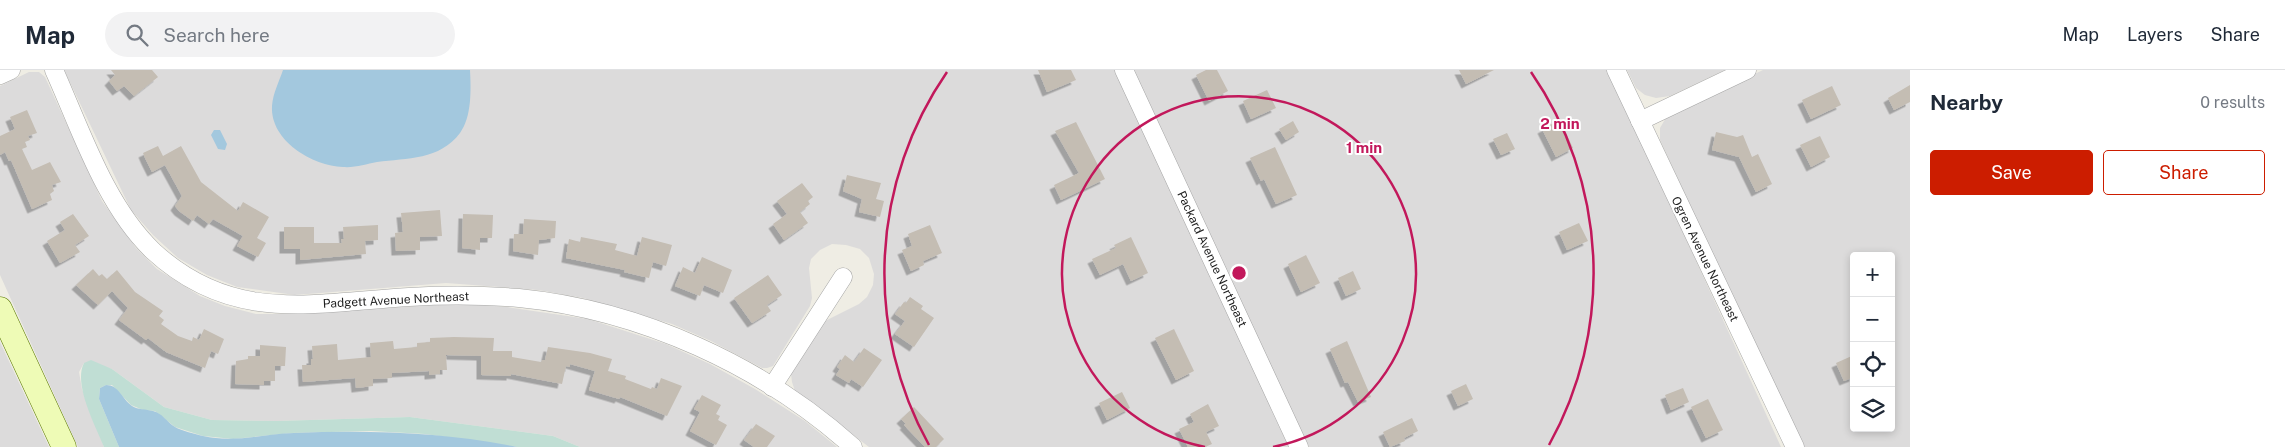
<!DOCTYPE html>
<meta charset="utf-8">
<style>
body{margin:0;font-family:"Public Sans",sans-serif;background:#f2f2f3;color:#1f2937}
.controls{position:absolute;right:15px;bottom:15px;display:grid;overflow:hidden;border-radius:5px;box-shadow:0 2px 8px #0003}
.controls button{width:45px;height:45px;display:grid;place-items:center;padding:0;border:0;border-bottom:1px solid #e0e1e3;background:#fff;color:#1f2937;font:25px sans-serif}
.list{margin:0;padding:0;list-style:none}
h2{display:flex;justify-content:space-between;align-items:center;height:65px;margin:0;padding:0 20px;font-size:21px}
h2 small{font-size:16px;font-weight:400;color:#747a83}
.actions{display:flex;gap:10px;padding:15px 20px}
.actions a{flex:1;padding:11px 0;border:1px solid #cc1d00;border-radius:5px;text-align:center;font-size:18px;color:#cc1d00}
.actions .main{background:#cc1d00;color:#fff}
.icon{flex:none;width:28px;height:28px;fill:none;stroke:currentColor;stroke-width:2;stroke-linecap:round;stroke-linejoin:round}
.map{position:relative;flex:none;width:1910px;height:377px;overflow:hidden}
header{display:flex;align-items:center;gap:30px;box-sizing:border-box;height:70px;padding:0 25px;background:#fff;border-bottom:1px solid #e0e1e3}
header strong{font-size:24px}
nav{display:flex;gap:28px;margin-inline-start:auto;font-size:18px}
.search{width:350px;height:45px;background:#f2f2f3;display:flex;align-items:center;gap:12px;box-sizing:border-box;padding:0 18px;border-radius:28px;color:#747a83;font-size:19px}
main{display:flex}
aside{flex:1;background:#fff}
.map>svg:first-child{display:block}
.residential{fill:#dcdbdb;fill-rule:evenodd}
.wetland{fill:#c0ded4}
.water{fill:#a3c8de}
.building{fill:#c4bdb3;filter:url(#shadow)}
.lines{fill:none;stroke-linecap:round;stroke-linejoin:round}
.street-casing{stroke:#a5a5a5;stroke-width:19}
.secondary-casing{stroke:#5a7802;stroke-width:25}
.street{stroke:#fff;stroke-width:18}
.secondary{stroke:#eefbb6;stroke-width:24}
.ring{fill:none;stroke:#c2185b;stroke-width:2.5}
.labels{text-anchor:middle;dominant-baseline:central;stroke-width:4;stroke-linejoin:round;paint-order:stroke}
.street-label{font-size:12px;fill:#1e1e1e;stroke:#fff}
.centre{fill:#c2185b;stroke:#fff;stroke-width:2.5}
.ring-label{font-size:15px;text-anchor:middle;font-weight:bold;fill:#c2185b;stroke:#fff;stroke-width:4;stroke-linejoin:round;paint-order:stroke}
</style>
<header>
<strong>Map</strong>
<div class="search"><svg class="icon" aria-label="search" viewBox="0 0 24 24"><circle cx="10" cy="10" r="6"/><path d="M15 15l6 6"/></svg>Search here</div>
<nav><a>Map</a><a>Layers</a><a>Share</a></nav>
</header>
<main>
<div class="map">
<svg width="1910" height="377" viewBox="0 0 1910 377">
<defs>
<filter id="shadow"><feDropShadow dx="-4.5" dy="4.5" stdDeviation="0" flood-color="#0004"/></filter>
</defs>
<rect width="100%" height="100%" fill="#efede4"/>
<g class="residential">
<polygon points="64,0 1116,0 1289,377 869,377 795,321 792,312 791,304 825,251 859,234 867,227 873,215 874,204 869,188 860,179 846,175 832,174 820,180 811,189 809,198 812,228 810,236 773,296 767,298 762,298 711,271 672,254 583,228 538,220 446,213 295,225 237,217 207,205 178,188 153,165 131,140"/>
<polygon points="1132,0 1609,0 1781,377 1309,377"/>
<polygon points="1627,0 1725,0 1670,26 1656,28 1645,25 1636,18"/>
<path d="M1763 0H1910V377H1801L1660 70V58L1667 46ZM1854 186H1891V358H1854Z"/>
<polygon points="29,2 39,2 45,7 102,131 136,178 157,199 200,226 225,236 256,244 295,244 461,233 507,237 588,249 666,274 710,294 755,319 805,351 837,377 580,377 553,366 410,347 277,351 212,350 164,337 112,299 84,293 79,302 82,319 104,377 78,377 0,205 0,16"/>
<polygon points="0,272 49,377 0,377"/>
</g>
<path class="wetland" d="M91 290 112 299 164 337 212 350 277 351 410 347 553 366 580 377H517L425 364 371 361 292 363 233 369 203 366 175 357 155 341 143 340 131 335 112 315H106L100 318 99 329 119 377H104C95 355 73 314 84 293Z"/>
<g class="water">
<path d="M283 0H470C471 19 472 47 460 63 440 90 407 88 377 92 366 94 355 98 343 97 313 96 270 71 272 36 273 23 279 12 283 0Z"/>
<polygon points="214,60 220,60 227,74 225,80 218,79 211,65"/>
<path d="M106 315C119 315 122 329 132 336 138 340 146 339 153 341 162 343 167 352 175 357 182 361 195 364 203 366 234 373 263 364 294 363 369 360 443 362 517 377H119L99 329 100 318Z"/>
</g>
<g class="building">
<polygon points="111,0 152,0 158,7 134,26 124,16 117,21 109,11 115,5"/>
<polygon points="1038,0 1071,0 1076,10 1047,22"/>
<polygon points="1206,0 1217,0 1228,21 1209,31 1196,5"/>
<polygon points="1459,0 1494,0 1466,14"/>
<polygon points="1910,15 1910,32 1894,40 1888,28"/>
<polygon points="1832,16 1841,35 1811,49 1802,30"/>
<polygon points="1267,20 1276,38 1251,49 1243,31"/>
<polygon points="27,40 37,63 28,66 30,70 25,72 27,77 22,79 32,100 50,92 61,112 52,115 54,121 50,124 52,130 32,139 11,90 9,91 5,82 0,85 0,66 15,59 10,47"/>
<polygon points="1560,50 1573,78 1556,87 1542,59"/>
<polygon points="1293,51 1299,62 1286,70 1279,59"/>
<polygon points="1076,52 1105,109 1061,130 1054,115 1079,103 1055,61"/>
<polygon points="1716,62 1737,67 1743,65 1752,87 1758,84 1772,114 1756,122 1739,87 1712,80"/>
<polygon points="1507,63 1515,79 1501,85 1493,69"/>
<polygon points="1820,66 1830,87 1811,97 1800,75"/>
<polygon points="158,76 163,86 181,76 201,112 238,141 243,132 269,147 257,168 266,173 258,187 237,176 243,166 213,149 209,154 197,145 193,151 179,141 175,136 182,126 165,95 152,102 146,90 143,83"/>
<polygon points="1275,77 1297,125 1276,134 1264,109 1261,111 1250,88"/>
<polygon points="847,105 881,113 876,129 884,131 880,147 859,142 862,129 843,121"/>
<polygon points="802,113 813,127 808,131 810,134 800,142 808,153 784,170 773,154 787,144 777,131"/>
<polygon points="440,140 442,166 420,167 420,180 396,181 395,163 403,162 401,143"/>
<polygon points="73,144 89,166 75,175 80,182 60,193 47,171 65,160 60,152"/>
<polygon points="463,144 493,145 492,168 480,168 480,180 462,178"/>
<polygon points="524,149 556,151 555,168 539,170 538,185 513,181 514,164 523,164"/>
<polygon points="1579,153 1588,171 1567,180 1559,162"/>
<polygon points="378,155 378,170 365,171 366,184 300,190 300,179 284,179 284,157 314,157 314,173 342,173 341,169 344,169 343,157"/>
<polygon points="930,155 942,183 923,191 924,195 911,201 902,180 912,176 908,164"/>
<polygon points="581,167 617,174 615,180 637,186 642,167 672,175 666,196 653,192 649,208 624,202 625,200 566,188 569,169 580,172"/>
<polygon points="1131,167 1148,203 1131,211 1123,194 1100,205 1092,189 1116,178 1114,175"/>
<polygon points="1306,185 1320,213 1301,222 1288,194"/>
<polygon points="702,187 732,200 723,223 704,215 700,226 675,216 683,197 695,203"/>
<polygon points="93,199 99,206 102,204 107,209 117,200 135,222 163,241 159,246 164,250 161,254 178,266 192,271 193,267 199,270 204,259 224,269 218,284 211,281 205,298 166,282 148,268 146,270 119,250 128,238 112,221 98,235 76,215"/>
<polygon points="1353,201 1361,219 1346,226 1338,208"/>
<polygon points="768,205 782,225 767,235 771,241 752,253 734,228"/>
<polygon points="910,227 923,236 921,239 934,248 914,277 895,264 905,251 895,244 904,232 906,233"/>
<polygon points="1174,259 1194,301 1176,310 1155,268"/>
<polygon points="454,267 494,268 493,281 512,281 512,287 541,292 542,290 545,290 548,277 590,283 612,289 608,301 626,306 625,309 651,319 652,317 657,319 661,308 682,316 667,346 620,327 619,329 589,320 595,301 570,294 570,297 566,296 562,314 511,304 511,306 481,305 481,286 446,285 447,300 440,300 440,304 429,305 429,301 392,303 392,308 373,309 373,316 356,318 355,308 303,312 302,295 311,295 311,289 313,289 312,276 337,274 338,290 371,287 370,273 393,271 394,279 417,277 417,273 430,272 430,268"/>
<polygon points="1347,271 1371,327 1358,332 1348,312 1345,313 1330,279"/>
<polygon points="260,275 286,277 285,296 275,296 275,311 264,311 264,315 235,314 236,291 248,289 248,286 260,286"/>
<polygon points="864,278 882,290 863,317 851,309 849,313 836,305 840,299 837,297 845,285 854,292"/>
<polygon points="1854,285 1854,307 1844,311 1836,293"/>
<polygon points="1466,314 1473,329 1458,336 1451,321"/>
<polygon points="1683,318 1689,332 1671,340 1665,325"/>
<polygon points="1122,322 1130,338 1107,350 1099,333"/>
<polygon points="702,325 721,335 716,344 720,346 718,350 727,355 716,375 690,361 700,342 694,339"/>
<polygon points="1708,329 1723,360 1706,368 1691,337"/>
<polygon points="1208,334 1219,356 1206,362 1212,374 1205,377 1188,377 1179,359 1194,352 1190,344"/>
<polygon points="914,337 944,369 936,377 925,377 904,355 906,354 901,349"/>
<polygon points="1412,348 1418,361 1404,368 1405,371 1390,377 1383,362"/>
<polygon points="756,354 775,366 767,377 754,377 744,370"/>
</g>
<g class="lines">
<defs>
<g id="street">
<path d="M54 0C81 60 105 135 153 181 232 254 312 233 409 227 445 225 482 225 519 228 641 240 763 296 853 377"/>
<polyline points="1124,0 1299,377"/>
<polyline points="1616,0 1795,377"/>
<polyline points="0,5 11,0"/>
<polyline points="1640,51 1747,0"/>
<polyline points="772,317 843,207"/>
</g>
<polyline id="secondary" points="0,239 64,377"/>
</defs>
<use href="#street" class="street-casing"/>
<use href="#secondary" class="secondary-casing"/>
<use href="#street" class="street"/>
<use href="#secondary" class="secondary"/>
</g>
<g class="ring">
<path d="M1205 377A177 177 0 1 1 1273 377"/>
<path d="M929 375A354 354 0 0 1 947 2M1531 2A354 354 0 0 1 1549 375"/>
</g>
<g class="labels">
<g class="street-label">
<text transform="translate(1212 189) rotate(65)">Packard Avenue Northeast</text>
<text transform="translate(1705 189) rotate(64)">Ogren Avenue Northeast</text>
<text transform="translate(396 230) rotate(-3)">Padgett Avenue Northeast</text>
</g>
</g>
<circle cx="1239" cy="203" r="8" class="centre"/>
<g class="ring-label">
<text x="1560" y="59">2 min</text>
<text x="1364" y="83">1 min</text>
</g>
</svg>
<div class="controls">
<button>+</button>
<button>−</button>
<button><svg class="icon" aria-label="locate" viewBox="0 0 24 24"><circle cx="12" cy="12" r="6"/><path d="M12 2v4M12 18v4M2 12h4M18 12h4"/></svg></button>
<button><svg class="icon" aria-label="layers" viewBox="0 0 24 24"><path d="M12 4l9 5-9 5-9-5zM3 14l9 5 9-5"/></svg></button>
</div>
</div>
<aside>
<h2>Nearby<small>0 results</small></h2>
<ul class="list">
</ul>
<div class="actions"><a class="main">Save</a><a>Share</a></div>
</aside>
</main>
